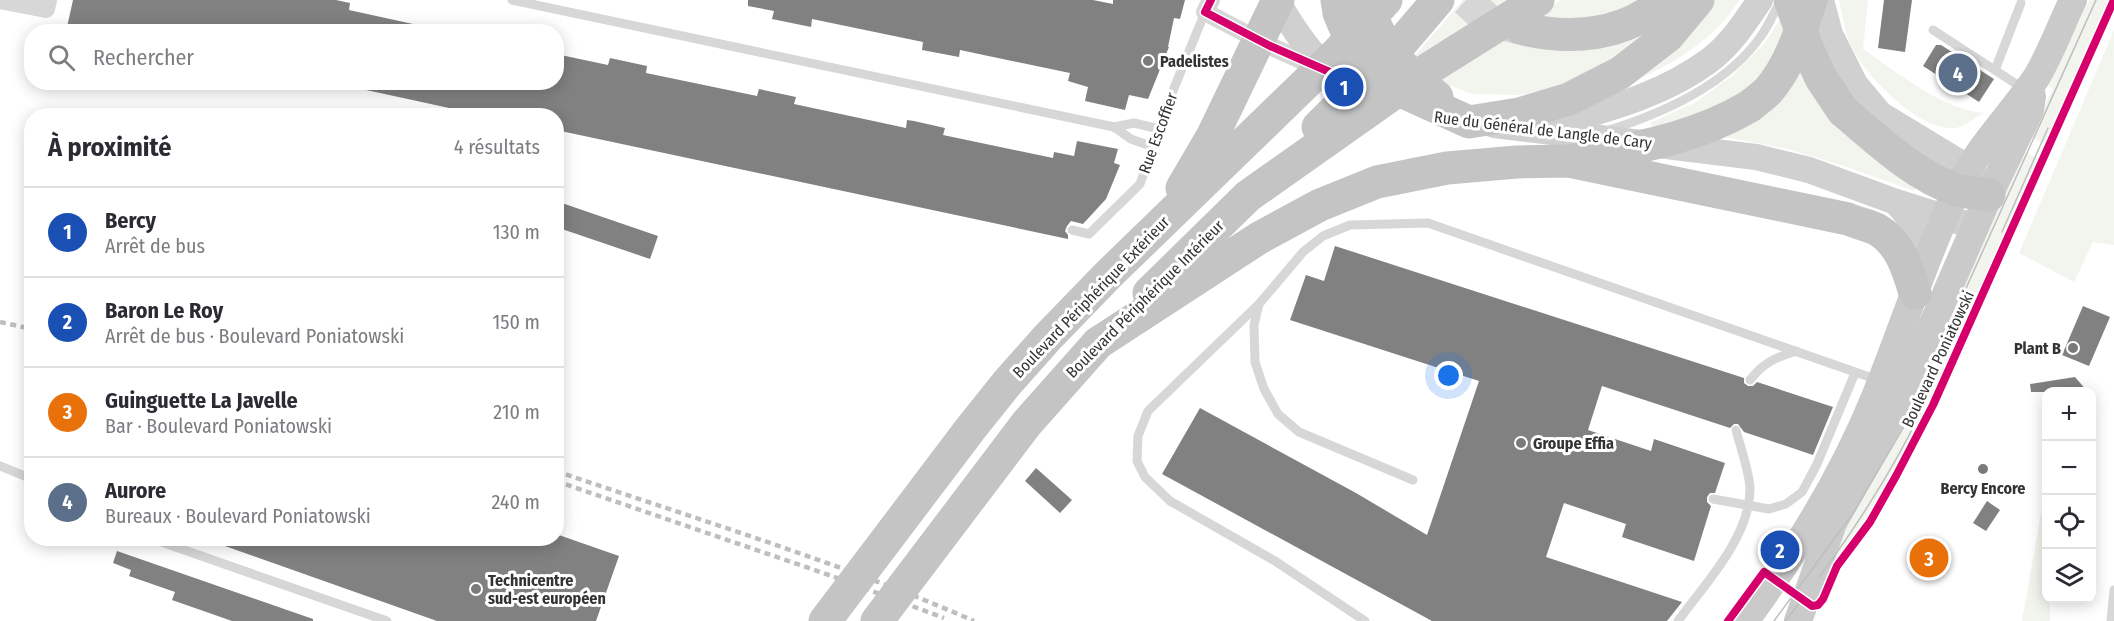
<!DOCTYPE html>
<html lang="fr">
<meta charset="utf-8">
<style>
body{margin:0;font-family:"Fira Sans Condensed",sans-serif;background:#f7f7f7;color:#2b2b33}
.controls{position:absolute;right:18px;bottom:18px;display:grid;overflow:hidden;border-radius:12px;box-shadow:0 3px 15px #0003}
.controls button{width:54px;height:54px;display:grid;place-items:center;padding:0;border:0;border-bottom:2px solid #e1e1e2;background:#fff;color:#2b2b33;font:30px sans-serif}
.you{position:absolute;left:1449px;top:376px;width:21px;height:21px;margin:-15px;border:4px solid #fff;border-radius:50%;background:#1a73e8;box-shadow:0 0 0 9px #1a73e833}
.badge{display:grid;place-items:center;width:39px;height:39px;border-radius:50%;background:#111827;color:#fff;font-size:20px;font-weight:700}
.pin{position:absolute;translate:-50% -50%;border:3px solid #fff;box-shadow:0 2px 6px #0006}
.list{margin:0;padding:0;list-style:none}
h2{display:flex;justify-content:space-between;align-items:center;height:78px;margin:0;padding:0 24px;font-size:26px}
h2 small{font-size:20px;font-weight:400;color:#7c7c81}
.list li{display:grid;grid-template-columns:39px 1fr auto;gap:18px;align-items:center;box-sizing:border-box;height:90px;padding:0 24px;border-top:2px solid #e1e1e2}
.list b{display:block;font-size:22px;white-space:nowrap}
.list p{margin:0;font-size:20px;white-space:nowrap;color:#7c7c81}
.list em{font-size:20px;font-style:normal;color:#7c7c81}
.icon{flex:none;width:33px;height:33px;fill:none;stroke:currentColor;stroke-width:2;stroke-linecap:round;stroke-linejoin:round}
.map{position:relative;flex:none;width:2114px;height:621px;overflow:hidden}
.search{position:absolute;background:#fff;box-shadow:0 3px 15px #0003;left:24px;top:24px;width:540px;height:66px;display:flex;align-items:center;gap:15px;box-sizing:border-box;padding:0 21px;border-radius:24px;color:#7c7c81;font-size:22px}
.panel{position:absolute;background:#fff;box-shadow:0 3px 15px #0003;left:24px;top:108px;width:540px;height:438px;border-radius:24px}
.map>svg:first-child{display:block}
.green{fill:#f1f5ed}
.building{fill:#818181}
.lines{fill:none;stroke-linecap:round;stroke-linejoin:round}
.highway-tunnel{stroke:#d6d6d6;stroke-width:33;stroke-dasharray:33 16;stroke-linecap:butt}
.lane{stroke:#d7d7d7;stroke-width:9}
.street{stroke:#d7d7d7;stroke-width:18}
.secondary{stroke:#d0d0d0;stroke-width:26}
.primary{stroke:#cacaca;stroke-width:28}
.highway{stroke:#c4c4c4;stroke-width:33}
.tram{stroke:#bebebe;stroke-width:1.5}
.rail{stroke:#bebebe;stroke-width:4.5;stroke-dasharray:6 4.5;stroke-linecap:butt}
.highway-bridge{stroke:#c4c4c4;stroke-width:33}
.cycleway-casing{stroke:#fff;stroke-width:11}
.cycleway{stroke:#d6006c;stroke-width:8}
.poi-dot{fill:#7a7a7a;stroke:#fff;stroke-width:2}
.labels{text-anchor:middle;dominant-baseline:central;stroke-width:6;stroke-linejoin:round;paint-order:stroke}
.poi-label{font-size:16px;font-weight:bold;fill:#333;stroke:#fff;text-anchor:start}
.street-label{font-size:16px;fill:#333;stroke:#fff}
</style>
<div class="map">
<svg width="2114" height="621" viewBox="0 0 2114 621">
<rect width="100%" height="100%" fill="#fff"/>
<g class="green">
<polygon points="1463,0 1512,0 1413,58"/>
<polygon points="1561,0 1644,0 1608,18 1530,21"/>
<path d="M1708 0H1739C1714 43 1663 69 1619 88Z"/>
<path d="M1839 0H1868L1863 49C1896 72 1943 110 1984 113 1976 117 1965 126 1956 128 1923 132 1877 86 1860 61 1847 44 1843 20 1839 0Z"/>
<polygon points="2089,0 2109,0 2045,144 2031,137 2053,88 2048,86"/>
<path d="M1781 18 1785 30C1779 43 1775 57 1767 69 1745 107 1693 118 1654 130L1650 123 1696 102 1733 75 1764 44Z"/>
<polygon points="2114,30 2114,245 2093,242 2074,282 2019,253"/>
<polygon points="1642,32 1652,37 1574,82 1521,95 1472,94 1438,81 1504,38 1556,48"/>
<polygon points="1797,61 1844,133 1861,148 1917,186 1914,191 1847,167 1788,149 1724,137"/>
<path d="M2024 152 2039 159C1975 303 1919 453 1822 579Z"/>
<polygon points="2046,485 2046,598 2050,599 2050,621 2022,621"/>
</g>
<g class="building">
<polygon points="73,0 336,0 350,3 349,10 422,26 422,32 86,32 67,27"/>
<polygon points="748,0 1093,0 1113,4 1113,0 1185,0 1180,19 1174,18 1168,47 1169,47 1148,99 1129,95 1125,110 1085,101 1088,87 1068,81 1070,73 960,50 959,57 922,50 923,42 812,19 811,27 772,19 774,11 748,6"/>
<polygon points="1884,0 1912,0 1905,52 1878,48"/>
<polygon points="1936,45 1941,45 1994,79 1979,102 1923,66"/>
<polygon points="556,54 608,65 610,58 647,66 646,73 757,96 759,89 796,97 794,104 906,128 907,120 914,121 945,128 943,135 1053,158 1054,152 1074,156 1077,141 1118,149 1114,163 1120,165 1106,199 1083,224 1071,221 1067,226 1065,231 1068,235 1068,239 556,130 556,116 486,116 357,88 357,82 556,82"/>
<polygon points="556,201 658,236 650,259 556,227"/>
<polygon points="1335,246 1744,378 1744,383 1748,386 1753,386 1757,382 1833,407 1813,455 1744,432 1738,424 1734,424 1730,428 1602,386 1588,430 1651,451 1654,439 1725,463 1715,493 1710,493 1707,497 1707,502 1711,506 1694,561 1622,537 1626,524 1564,503 1546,557 1682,602 1667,621 1432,621 1162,474 1200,408 1356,493 1427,535 1479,381 1290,320 1306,275 1324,281"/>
<polygon points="2083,306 2110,317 2089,366 2062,355"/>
<polygon points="2075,377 2088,392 2031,392 2030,384"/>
<polygon points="1036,468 1072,500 1060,513 1025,481"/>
<polygon points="1987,501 2000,510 1986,531 1973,523"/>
<polygon points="556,534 619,556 596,621 437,621 208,540 208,538 556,538"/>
<polygon points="117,551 313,619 313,621 232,621 172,600 175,592 129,576 131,570 113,563"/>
</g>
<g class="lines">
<polyline class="highway-tunnel" points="1466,0 1488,20 1520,28"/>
<g class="lane">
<polyline points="512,0 1114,127 1134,123 1159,129"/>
<polyline points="1933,30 2024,89"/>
<polyline points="1995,70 2021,3"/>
<polyline points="1114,127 1131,139 1153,147"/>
<path d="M1606 131C1661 114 1727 85 1761 36 1769 25 1774 12 1781 0"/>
<polyline points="1072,230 1089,234 1140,184 1166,108 1205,12"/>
<polyline points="1259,304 1148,411 1138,436 1137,461 1145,477 1170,501 1275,561 1365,621"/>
<path d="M1750 380C1764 362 1775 358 1796 351"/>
<polyline points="0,466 32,479"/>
<polyline points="1413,480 1299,432 1278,414 1264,389 1255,362 1254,325 1259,304 1303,252 1323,236 1350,225 1428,223 1878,380"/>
<polyline points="1713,499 1769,509 1786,504 1802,492 1817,464 1855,373"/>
<polyline points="150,538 387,621"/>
<path d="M1678 621C1705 584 1750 537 1750 489 1750 474 1740 446 1736 430"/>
<polyline points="2111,621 2114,590"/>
</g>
<g class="street">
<polyline points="0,0 46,9 48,0"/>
<polyline points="1211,0 1205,12 1270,46 1323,70"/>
</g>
<g class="secondary">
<path d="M1278 0 1280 6C1304 47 1326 76 1372 96"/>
<polyline points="1821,0 1830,34 1855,84 1880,114 1969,168 1981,184"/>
<polyline points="1494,125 1756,157 1809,170 1896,202 1976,227"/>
<path d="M1548 126C1604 110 1662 96 1710 60 1731 44 1746 21 1760 0"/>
<polyline points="1896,202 1918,228 1931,252"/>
</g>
<g class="primary">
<path d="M1745 621C1796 552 1843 476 1875 397 1903 328 1925 257 1957 190 1977 148 2010 116 2036 78 2050 55 2061 25 2073 0"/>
<polyline points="1798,621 1833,523 1889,422 1904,390 1989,195 2030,110 2032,96"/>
</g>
<g class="highway">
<polyline points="1337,0 1339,13 1351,41 1368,66 1390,86 1469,122 1519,114 1569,99 1620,73 1668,36 1698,0"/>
<path d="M1369 0C1373 41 1407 73 1437 97"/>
<path d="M1520 28C1570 41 1625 36 1665 0"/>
<path d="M1750 106C1756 101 1763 96 1768 91 1790 66 1801 30 1811 0"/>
<path d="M1843 111C1876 139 1915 176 1957 190 1967 193 1979 193 1989 195"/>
<polyline points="1149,293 1248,196"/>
<path d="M1098 343 1259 238 1320 205 1377 182 1447 168 1517 162 1569 161 1848 219C1857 223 1867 225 1876 229 1900 242 1908 269 1915 293"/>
</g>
<g class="tram">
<polyline points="2002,232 2048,128"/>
<path d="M1820 576C1861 520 1898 462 1927 399"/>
<polyline points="1774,621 1854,512 1903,428 2096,0"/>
<polyline points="1785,621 1802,600"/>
</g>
<g class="rail">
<polyline points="0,322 32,329"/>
<path d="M556 471C696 519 839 562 974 621"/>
<polyline points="556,481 829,575 944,618"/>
</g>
<g class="highway-bridge">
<polyline points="1790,0 1808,50 1821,78 1843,111"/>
<polyline points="1318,127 1397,48 1438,0"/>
<path d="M1569 161C1633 148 1693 140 1750 106"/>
<polyline points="1182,188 1213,135 1278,0"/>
<polyline points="1248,196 1428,69 1538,0"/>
<polyline points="825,621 971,428 1007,383 1047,338 1108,275 1338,52 1386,0"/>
<polyline points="877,621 1027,423 1098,343"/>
</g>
<defs>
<g id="cycleway">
<polyline points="1211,0 1205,12 1270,46 1332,73"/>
<polyline points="1728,621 1764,572 1812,606 1818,605 1823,599 1837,566 1870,522 1896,476 1933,405 2114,0"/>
</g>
</defs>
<use href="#cycleway" class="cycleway-casing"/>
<use href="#cycleway" class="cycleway"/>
</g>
<g class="poi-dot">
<circle cx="1148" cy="61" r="6"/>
<circle cx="2073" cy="348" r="6"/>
<circle cx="1521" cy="443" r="6"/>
<circle cx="1983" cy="469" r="6"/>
<circle cx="476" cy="589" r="6"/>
</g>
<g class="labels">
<g class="poi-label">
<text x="1160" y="61">Padelistes</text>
<text x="2061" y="348" text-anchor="end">Plant B</text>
<text x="1533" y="443">Groupe Effia</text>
<text x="1983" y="488" text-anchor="middle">Bercy Encore</text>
<text x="488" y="580">Technicentre<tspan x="488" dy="18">sud-est européen</tspan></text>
</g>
<g class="street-label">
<text transform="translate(1543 130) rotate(7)">Rue du Général de Langle de Cary</text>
<text transform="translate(1158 133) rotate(-70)">Rue Escoffier</text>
<text transform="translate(1091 297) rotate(-46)">Boulevard Périphérique Extérieur</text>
<text transform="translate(1145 299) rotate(-45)">Boulevard Périphérique Intérieur</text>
<text transform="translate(1938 359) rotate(-65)">Boulevard Poniatowski</text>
</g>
</g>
</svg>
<div class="controls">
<button>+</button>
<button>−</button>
<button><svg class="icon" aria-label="locate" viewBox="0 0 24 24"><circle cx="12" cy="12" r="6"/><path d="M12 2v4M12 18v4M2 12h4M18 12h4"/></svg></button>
<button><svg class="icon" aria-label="layers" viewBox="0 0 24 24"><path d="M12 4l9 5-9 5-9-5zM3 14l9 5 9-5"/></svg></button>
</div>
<div class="you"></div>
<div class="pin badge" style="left:1344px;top:87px;background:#1a4fb4">1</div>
<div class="pin badge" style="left:1780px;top:550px;background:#1a4fb4">2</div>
<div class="pin badge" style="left:1929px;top:558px;background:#e8710a">3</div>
<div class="pin badge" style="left:1958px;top:73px;background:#5c6f8a">4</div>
<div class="search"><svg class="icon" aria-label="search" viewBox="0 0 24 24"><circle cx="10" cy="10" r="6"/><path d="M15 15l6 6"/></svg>Rechercher</div>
<section class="panel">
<h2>À proximité<small>4 résultats</small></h2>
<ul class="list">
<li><span class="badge" style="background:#1a4fb4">1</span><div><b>Bercy</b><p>Arrêt de bus</p></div><em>130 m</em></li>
<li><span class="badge" style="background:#1a4fb4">2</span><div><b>Baron Le Roy</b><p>Arrêt de bus · Boulevard Poniatowski</p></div><em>150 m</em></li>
<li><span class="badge" style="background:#e8710a">3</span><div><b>Guinguette La Javelle</b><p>Bar · Boulevard Poniatowski</p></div><em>210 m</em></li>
<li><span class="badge" style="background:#5c6f8a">4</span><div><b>Aurore</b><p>Bureaux · Boulevard Poniatowski</p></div><em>240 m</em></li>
</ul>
</section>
</div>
